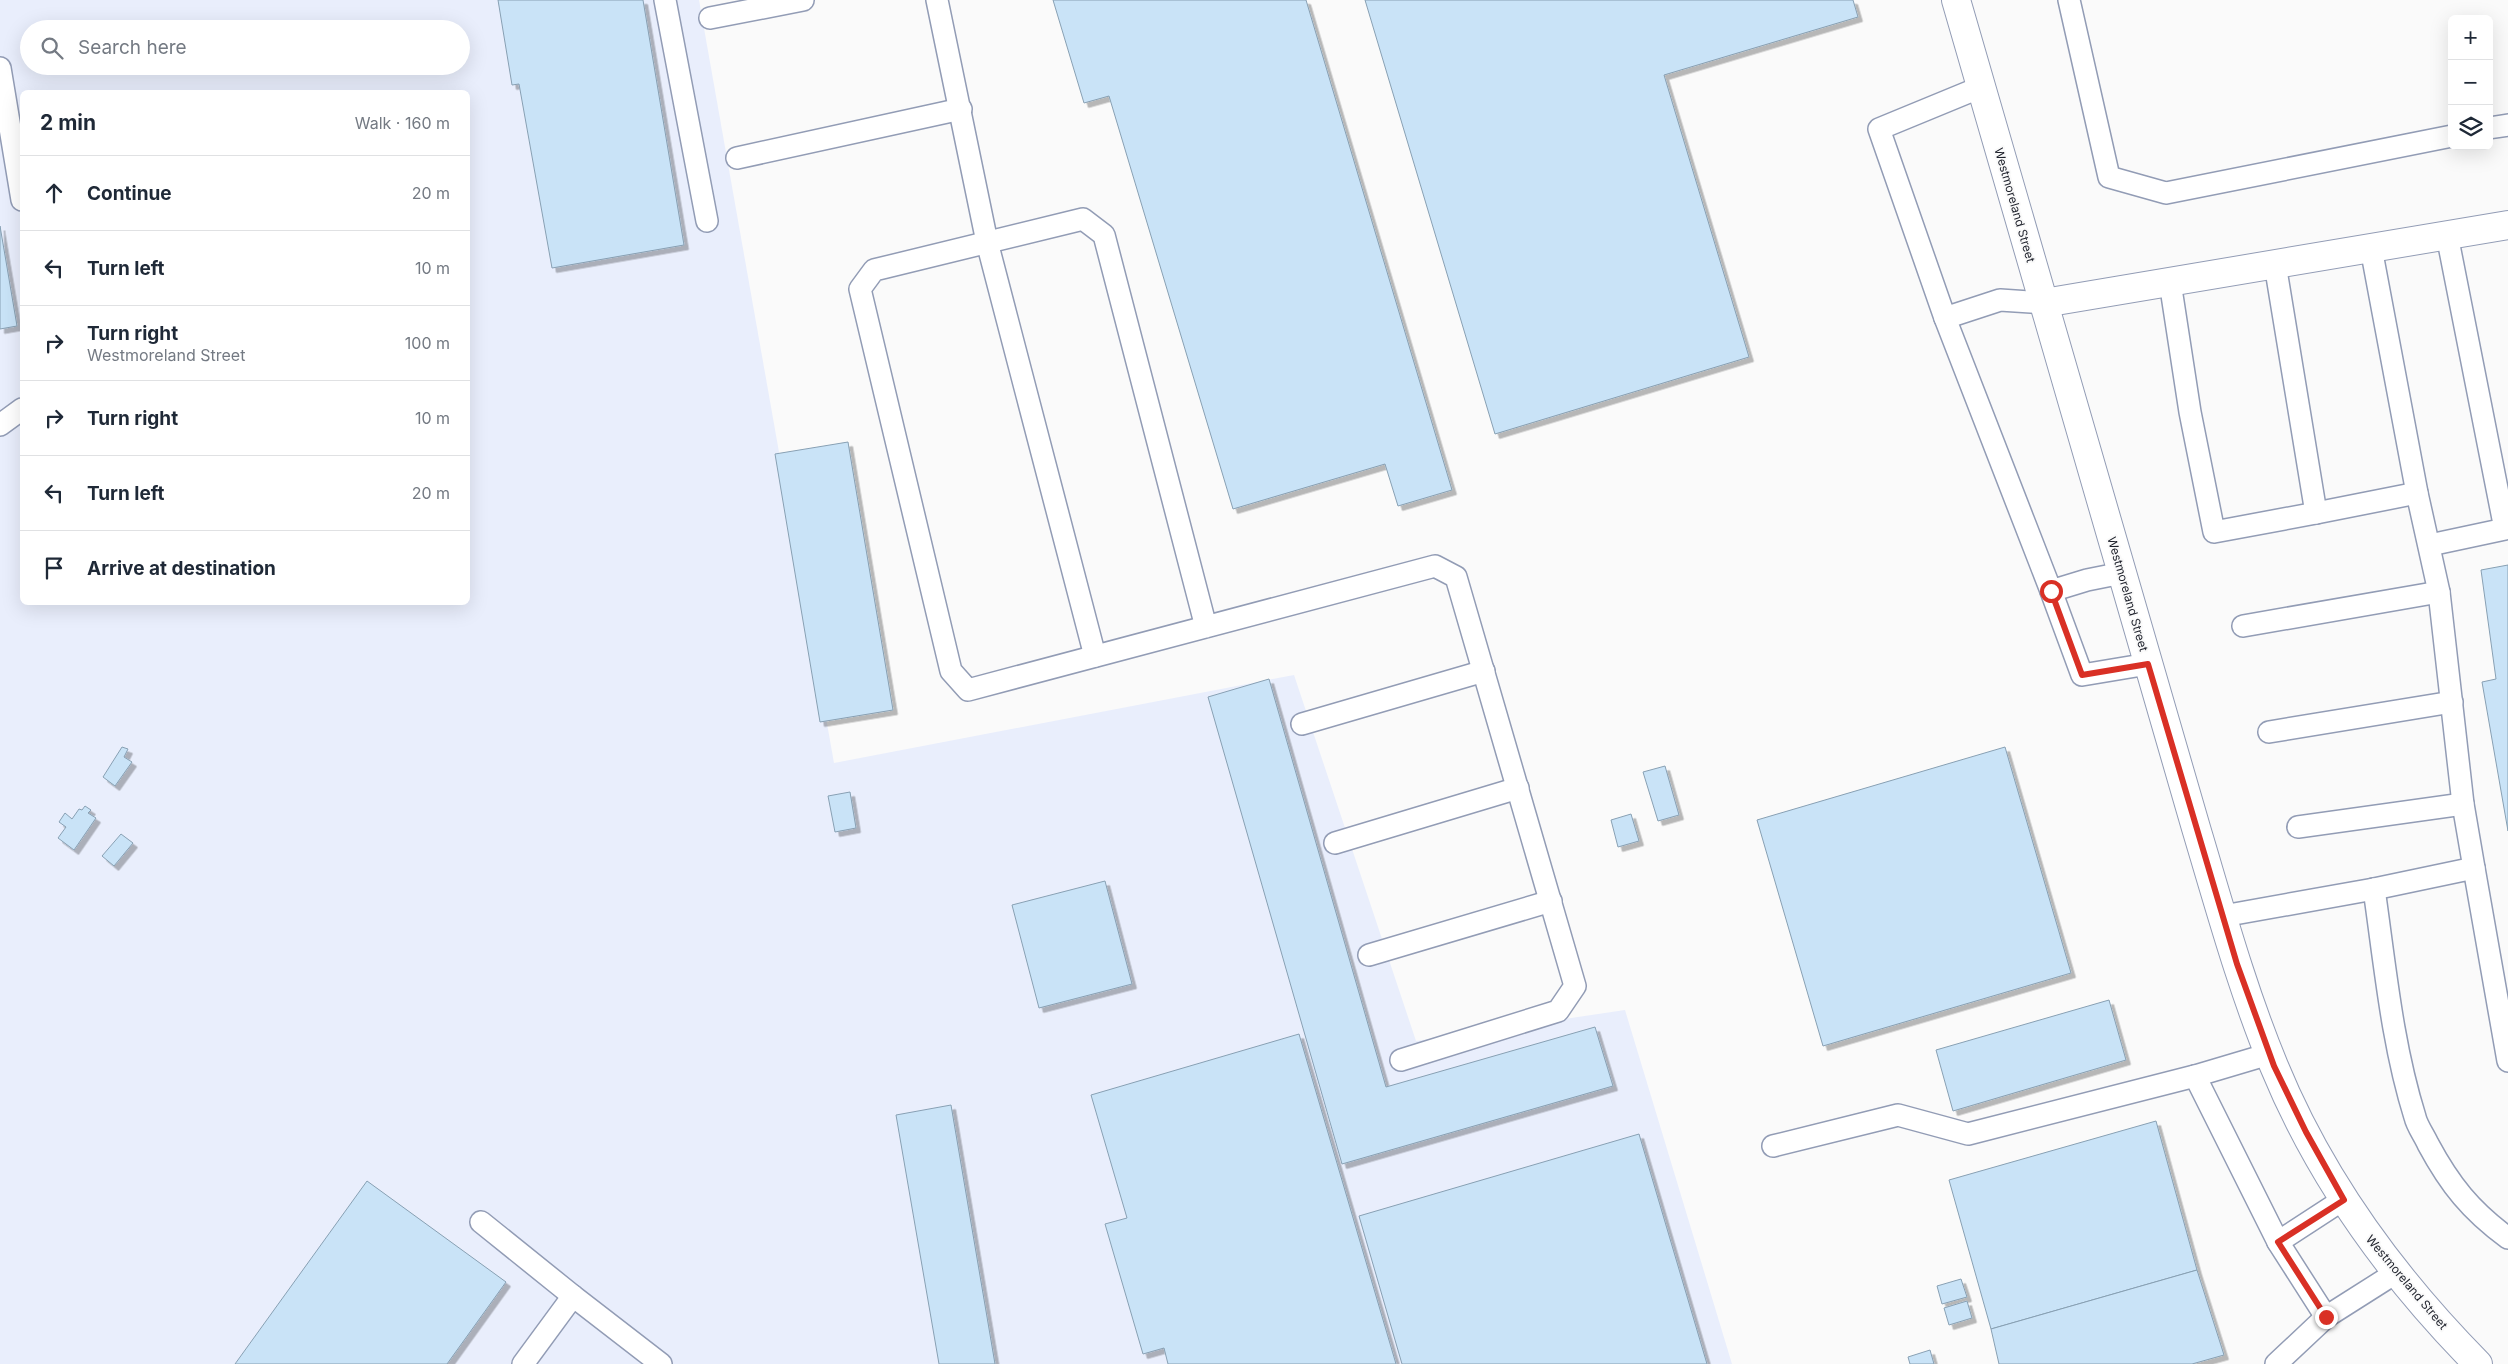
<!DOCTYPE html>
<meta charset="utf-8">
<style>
body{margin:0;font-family:Inter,sans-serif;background:#f2f2f3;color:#1f2937}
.controls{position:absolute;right:15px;top:15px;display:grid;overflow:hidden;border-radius:8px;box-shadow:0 5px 20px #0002}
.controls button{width:45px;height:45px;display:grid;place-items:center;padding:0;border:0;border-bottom:1px solid #e0e1e3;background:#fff;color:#1f2937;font:25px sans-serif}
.stop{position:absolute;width:15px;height:15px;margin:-11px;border:4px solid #d93025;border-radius:50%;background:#fff}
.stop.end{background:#d93025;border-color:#fff;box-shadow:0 1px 5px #0008}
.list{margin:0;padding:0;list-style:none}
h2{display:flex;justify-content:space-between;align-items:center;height:65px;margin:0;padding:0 20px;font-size:21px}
h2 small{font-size:16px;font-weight:400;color:#747a83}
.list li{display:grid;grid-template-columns:32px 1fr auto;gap:15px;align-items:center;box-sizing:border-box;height:75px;padding:0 20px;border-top:1px solid #e0e1e3}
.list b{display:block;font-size:19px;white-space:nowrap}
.list p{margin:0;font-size:16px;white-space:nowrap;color:#747a83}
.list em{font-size:16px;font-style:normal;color:#747a83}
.icon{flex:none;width:28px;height:28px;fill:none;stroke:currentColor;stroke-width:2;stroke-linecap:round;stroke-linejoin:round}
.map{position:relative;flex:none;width:2508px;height:1364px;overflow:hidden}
.search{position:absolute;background:#fff;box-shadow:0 5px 20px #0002;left:20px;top:20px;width:450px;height:55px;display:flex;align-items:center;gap:12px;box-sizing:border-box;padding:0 18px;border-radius:28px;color:#747a83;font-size:19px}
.panel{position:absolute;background:#fff;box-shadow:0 5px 20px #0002;left:20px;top:90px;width:450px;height:515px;border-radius:8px}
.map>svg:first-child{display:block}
.built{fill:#e9eefc;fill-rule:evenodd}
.building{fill:#c9e3f7;stroke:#88a0b3;filter:url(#shadow)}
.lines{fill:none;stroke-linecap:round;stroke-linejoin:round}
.lane-casing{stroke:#929cb5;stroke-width:24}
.street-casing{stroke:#929cb5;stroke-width:30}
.secondary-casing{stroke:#929cb5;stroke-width:30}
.lane{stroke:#fff;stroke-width:21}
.street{stroke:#fff;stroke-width:28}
.secondary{stroke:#fff;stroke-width:28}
.route{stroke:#d93025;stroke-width:6}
.labels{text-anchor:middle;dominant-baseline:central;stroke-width:4;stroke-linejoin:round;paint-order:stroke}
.street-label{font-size:12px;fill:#1d202a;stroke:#fafafa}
</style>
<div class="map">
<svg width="2508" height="1364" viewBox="0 0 2508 1364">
<defs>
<filter id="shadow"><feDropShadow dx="4.5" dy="4.5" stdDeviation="0" flood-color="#0004"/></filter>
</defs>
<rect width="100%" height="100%" fill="#fafafa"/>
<path class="built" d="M0 0H699L834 763 1294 675 1416 1041 1625 1010 1732 1364H0ZM29 29H461V66H29ZM22 92H468V602H22Z"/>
<g class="building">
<polygon points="498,0 643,0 684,245 552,268 519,84 512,85"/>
<polygon points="1053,0 1306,0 1452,490 1398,506 1385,464 1233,509 1109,96 1084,103"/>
<polygon points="1365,0 1853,0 1858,17 1664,75 1749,357 1495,434"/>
<polygon points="0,226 17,326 0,329"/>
<polygon points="848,442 893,710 820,722 775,454"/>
<polygon points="2508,565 2508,831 2482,682 2496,679 2481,570"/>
<polygon points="1269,679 1386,1087 1595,1027 1613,1086 1342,1164 1208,697"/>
<polygon points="122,747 128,749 124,757 132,762 115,786 103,777"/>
<polygon points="2005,747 2071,973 1823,1046 1757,820"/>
<polygon points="1665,766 1679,815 1658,821 1643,772"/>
<polygon points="850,792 856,828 835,832 828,796"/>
<polygon points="85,806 91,810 88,813 96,818 74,850 58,838 66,827 59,822 65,813 72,819 79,809 82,810"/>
<polygon points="1631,814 1639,841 1618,847 1611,820"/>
<polygon points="121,834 133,843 114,866 102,856"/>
<polygon points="1105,881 1132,984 1039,1008 1012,905"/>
<polygon points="2109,1000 2126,1060 1953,1111 1936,1050"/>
<polygon points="1299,1034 1396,1364 1168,1364 1164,1348 1143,1354 1105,1224 1127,1218 1091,1095"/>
<polygon points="951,1105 995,1364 939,1364 896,1115"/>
<polygon points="2156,1121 2197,1270 1991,1329 1949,1180"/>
<polygon points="1639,1134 1707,1364 1402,1364 1359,1216"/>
<polygon points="367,1181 506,1282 447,1364 235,1364"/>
<polygon points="2197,1270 2224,1355 2192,1364 1999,1364 1991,1329"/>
<polygon points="1961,1279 1967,1297 1942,1304 1937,1286"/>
<polygon points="1967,1301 1972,1318 1949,1325 1944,1308"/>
<polygon points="1930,1350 1934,1364 1910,1364 1908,1357"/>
</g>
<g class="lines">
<defs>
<g id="lane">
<polyline points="665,0 707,221"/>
<polyline points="937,0 987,242 1095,656"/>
<polyline points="2069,0 2109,177 2166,193 2452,136"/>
<polyline points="710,18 803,0"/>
<polyline points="0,68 22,200"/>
<polyline points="1981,87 1879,129 1945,318 2000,300 2044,303"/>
<polyline points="2489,128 2508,125"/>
<polyline points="737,158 961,109"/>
<polyline points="2371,248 2417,493 2439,592 2463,804 2474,868"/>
<polyline points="2170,282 2190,412 2214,532 2316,513 2275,264"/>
<polyline points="1945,318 2051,591 2087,580 2122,573"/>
<polyline points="0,425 22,409"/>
<polyline points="2316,513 2417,493"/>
<polyline points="2430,545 2505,529 2447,235"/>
<polyline points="2051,591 2082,675 2148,664"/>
<polyline points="2243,626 2439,592"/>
<polyline points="1206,627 1104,235 1083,219 874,270 860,289 951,671 968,690 1435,566 1456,577 1575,986 1558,1011 1401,1060"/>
<polyline points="1302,724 1484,671"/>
<polyline points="2269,732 2452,702"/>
<polyline points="2298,827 2463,804"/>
<polyline points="1335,843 1518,788"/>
<path d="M2374 889C2385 965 2392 1044 2415 1117 2417 1126 2424 1135 2428 1144 2450 1185 2471 1211 2508 1238"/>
<polyline points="2223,916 2374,889 2474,868 2508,1061"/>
<polyline points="1369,955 1551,901"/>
<polyline points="2195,1076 2278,1242"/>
<polyline points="1773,1146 1898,1115 1968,1134 2195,1076 2269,1054"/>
<polyline points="2344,1199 2278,1242 2326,1317 2397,1272"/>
<polyline points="481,1222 573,1296"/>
<polyline points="523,1364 573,1296 661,1364"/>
<polyline points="2276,1364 2326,1317"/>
</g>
<polyline id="street" points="2044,303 2508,225"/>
<path id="secondary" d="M1956 0 2196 828C2220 908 2242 989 2274 1066 2320 1178 2393 1278 2478 1364"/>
</defs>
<use href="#lane" class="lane-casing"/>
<use href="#street" class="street-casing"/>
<use href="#secondary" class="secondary-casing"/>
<use href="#lane" class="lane"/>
<use href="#street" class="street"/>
<use href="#secondary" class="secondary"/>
</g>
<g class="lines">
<polyline class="route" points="2051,591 2082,675 2148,664 2237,964 2274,1066 2306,1132 2344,1200 2278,1242 2326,1317"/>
</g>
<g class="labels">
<g class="street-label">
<text transform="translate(2015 205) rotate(74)">Westmoreland Street</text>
<text transform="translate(2128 594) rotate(74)">Westmoreland Street</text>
<text transform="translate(2407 1282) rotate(50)">Westmoreland Street</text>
</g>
</g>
</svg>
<div class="controls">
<button>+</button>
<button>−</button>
<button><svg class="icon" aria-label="layers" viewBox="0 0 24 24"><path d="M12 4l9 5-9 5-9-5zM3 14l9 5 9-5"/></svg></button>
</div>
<div class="stop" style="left:2051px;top:591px"></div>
<div class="stop end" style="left:2326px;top:1317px"></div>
<div class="search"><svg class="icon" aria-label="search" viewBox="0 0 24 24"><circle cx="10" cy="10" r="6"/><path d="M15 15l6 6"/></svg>Search here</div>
<section class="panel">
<h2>2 min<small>Walk · 160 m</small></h2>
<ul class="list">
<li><svg class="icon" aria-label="ahead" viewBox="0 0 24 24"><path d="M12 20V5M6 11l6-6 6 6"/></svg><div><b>Continue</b></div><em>20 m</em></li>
<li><svg class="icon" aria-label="left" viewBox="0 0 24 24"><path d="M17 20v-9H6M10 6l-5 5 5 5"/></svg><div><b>Turn left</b></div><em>10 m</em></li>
<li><svg class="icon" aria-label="right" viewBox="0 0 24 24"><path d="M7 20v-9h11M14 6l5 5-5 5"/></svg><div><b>Turn right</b><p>Westmoreland Street</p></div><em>100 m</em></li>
<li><svg class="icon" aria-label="right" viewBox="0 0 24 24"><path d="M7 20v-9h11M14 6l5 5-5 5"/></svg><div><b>Turn right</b></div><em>10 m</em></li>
<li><svg class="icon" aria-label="left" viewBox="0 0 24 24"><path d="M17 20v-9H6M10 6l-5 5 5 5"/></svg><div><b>Turn left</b></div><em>20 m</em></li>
<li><svg class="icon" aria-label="arrive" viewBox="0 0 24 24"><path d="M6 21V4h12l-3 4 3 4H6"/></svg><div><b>Arrive at destination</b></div></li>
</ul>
</section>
</div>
